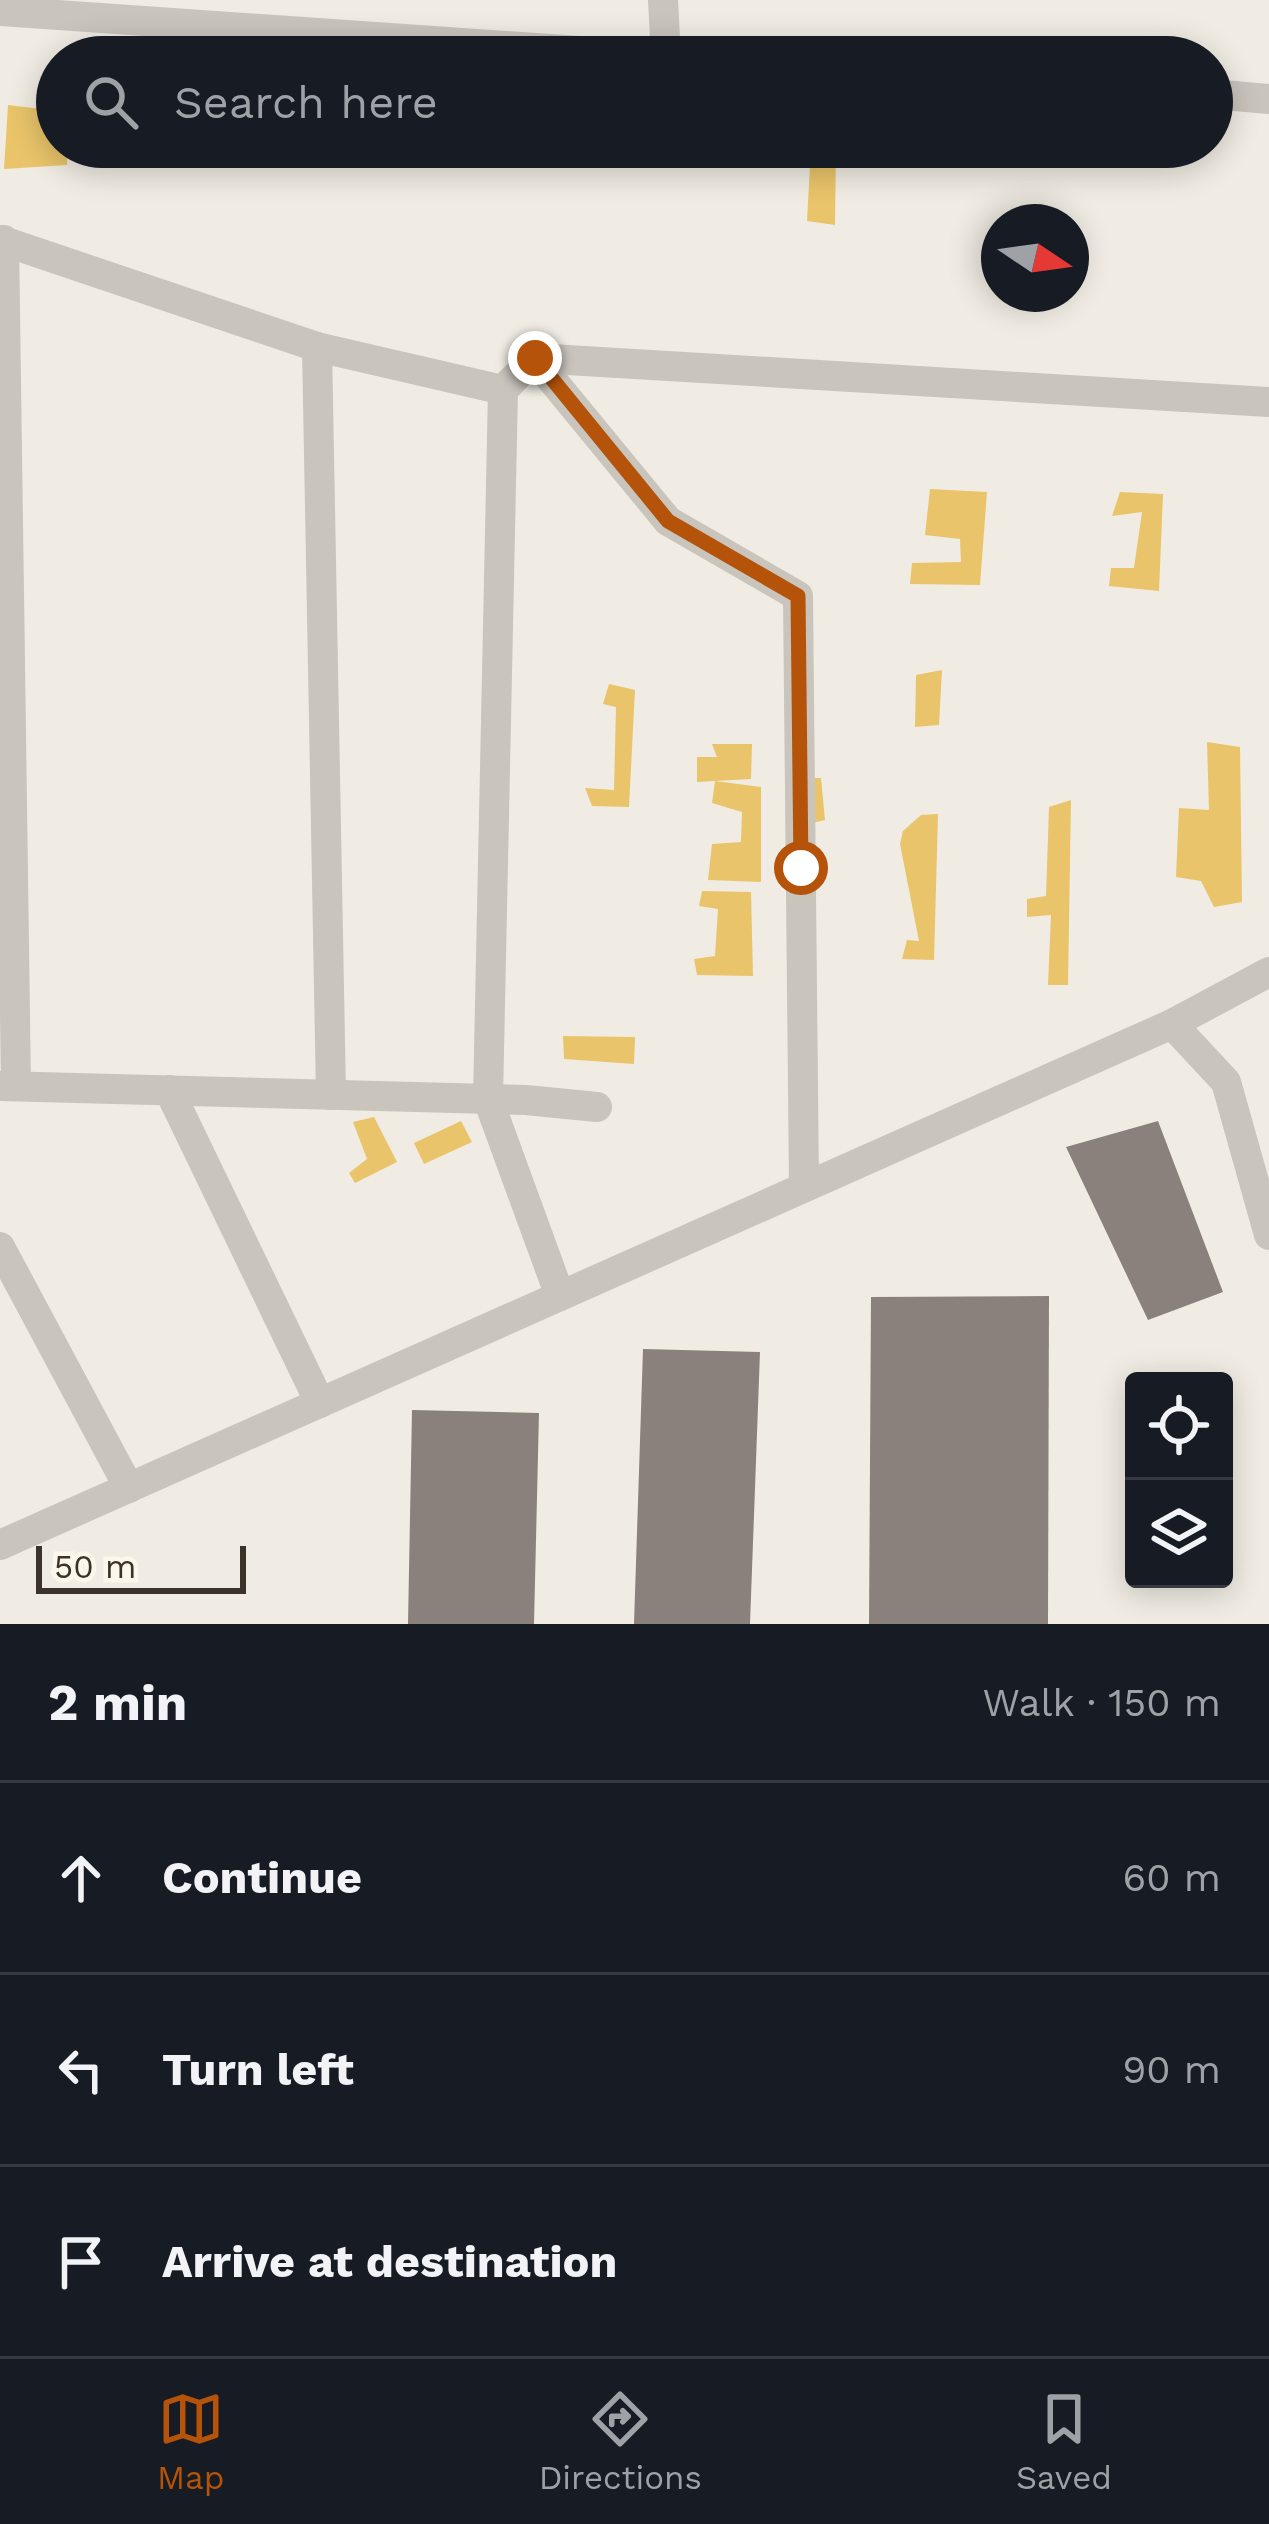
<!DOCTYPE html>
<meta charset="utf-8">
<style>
body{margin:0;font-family:"Work Sans",sans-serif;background:#242831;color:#f1f3f6}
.controls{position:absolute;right:36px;bottom:36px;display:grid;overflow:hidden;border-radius:12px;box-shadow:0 6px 30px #0003}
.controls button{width:108px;height:108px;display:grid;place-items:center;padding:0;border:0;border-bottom:3px solid #363941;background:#171b24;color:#f1f3f6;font:60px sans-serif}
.compass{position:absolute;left:981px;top:204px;width:108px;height:108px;border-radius:50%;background:#171b24;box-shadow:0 6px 30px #0003;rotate:103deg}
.scale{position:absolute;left:36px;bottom:30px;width:210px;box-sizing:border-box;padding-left:12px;border:6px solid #3b3229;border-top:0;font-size:33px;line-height:42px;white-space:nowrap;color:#3b3229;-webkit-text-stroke:9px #fcf7eb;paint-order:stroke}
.stop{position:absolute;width:36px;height:36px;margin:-27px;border:9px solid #b45309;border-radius:50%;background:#fff}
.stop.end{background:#b45309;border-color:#fff;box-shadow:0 3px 12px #0008}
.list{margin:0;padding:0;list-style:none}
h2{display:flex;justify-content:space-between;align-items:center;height:156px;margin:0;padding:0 48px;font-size:51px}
h2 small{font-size:39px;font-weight:400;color:#9ea1a6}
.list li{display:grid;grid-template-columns:78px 1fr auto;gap:36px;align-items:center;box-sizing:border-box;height:192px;padding:0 48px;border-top:3px solid #363941}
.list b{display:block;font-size:45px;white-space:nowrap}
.list em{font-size:39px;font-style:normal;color:#9ea1a6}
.icon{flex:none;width:66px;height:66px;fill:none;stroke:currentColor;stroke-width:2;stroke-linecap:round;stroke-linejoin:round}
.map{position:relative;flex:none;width:1269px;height:1624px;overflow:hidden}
.search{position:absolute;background:#171b24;box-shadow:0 6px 30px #0003;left:36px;right:36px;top:36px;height:132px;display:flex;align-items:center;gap:30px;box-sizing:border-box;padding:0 42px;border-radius:66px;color:#9ea1a6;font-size:45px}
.sheet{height:732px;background:#171b24}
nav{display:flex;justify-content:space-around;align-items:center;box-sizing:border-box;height:168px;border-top:3px solid #363941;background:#171b24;font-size:33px;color:#9ea1a6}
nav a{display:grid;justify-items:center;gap:6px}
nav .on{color:#b45309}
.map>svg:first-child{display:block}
.homes{fill:#e9c46a}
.industry{fill:#8a817c}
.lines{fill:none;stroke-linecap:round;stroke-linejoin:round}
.minor{stroke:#c9c4bc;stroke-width:30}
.route{stroke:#b45309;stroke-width:15}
</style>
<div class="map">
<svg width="1269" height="1624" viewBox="0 0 1269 1624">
<rect width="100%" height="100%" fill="#f0ece3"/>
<g class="homes">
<polygon points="50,93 57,93 57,147 68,147 67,165 4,169 8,105 50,110"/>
<polygon points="811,147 836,147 835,225 807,221"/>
<polygon points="930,489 987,492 980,585 910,584 912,563 961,562 960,539 925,535"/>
<polygon points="1120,492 1163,494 1159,591 1109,586 1111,568 1134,568 1142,512 1112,516"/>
<polygon points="942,670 939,725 915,727 916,675"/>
<polygon points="609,684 635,690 629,807 592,806 585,788 614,790 616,707 603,704"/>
<polygon points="1207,742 1240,747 1242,902 1214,907 1201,881 1176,877 1179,808 1209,810"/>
<polygon points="712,744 752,744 751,779 715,781 761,787 761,882 708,880 712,844 741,842 742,812 712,803 715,781 697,782 697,757 717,757"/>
<polygon points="807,778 821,778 825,820 808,824"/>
<polygon points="1071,800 1068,985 1048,985 1051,915 1027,917 1027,899 1046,896 1049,807"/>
<polygon points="938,814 934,960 902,959 907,940 919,941 900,844 903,831 921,815"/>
<polygon points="702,891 751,892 753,976 697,975 694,959 715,956 718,909 699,906"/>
<polygon points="563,1036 635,1037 634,1064 564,1059"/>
<polygon points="374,1117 397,1162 355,1183 349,1173 367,1159 353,1122"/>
<polygon points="461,1121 472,1142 424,1164 414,1143"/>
</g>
<g class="industry">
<polygon points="1158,1121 1223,1292 1148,1320 1066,1147"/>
<polygon points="1049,1296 1048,1624 869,1624 871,1297"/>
<polygon points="643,1349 760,1352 750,1624 634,1624"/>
<polygon points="412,1410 539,1413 534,1624 408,1624"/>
</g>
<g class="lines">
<g class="minor">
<polyline points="663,0 666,57"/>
<polyline points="0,11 665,57"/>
<polyline points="1212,94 1269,99"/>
<polyline points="0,240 317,347 503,390"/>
<polyline points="4,240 16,1086"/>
<polyline points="317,347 331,1095"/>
<polyline points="534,358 668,521 798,596 804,1187"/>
<polyline points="1172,1024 1226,1082 1269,1235"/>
<polyline points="0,1086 526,1100 597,1107"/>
<polyline points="169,1090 320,1403"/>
<polyline points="0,1247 129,1488"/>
<polyline points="560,1296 488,1099 503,390 534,358 1269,402"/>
<polyline points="0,1545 1172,1024 1269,972"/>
</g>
</g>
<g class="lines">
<polyline class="route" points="535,358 668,521 798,596 801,868"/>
</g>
</svg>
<div class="controls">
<button><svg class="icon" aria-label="locate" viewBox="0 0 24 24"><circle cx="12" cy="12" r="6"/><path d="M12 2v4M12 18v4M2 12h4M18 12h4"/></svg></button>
<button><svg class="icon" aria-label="layers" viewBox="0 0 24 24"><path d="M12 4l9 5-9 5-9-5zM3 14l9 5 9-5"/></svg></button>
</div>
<svg class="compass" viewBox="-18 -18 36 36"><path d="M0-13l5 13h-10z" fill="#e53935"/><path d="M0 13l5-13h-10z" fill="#9ea1a6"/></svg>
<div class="scale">50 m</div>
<div class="stop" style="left:801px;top:868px"></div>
<div class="stop end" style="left:535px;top:358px"></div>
<div class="search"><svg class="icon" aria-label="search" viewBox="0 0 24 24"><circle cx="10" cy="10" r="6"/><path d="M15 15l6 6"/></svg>Search here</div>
</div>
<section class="sheet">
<h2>2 min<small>Walk · 150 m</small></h2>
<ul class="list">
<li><svg class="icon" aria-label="ahead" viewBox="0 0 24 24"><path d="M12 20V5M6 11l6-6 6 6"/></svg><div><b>Continue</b></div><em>60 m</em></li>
<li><svg class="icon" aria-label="left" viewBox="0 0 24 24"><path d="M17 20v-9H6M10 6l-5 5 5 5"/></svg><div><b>Turn left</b></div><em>90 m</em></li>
<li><svg class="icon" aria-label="arrive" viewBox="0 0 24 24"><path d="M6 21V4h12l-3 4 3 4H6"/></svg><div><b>Arrive at destination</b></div></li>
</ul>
</section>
<nav>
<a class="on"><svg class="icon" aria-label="map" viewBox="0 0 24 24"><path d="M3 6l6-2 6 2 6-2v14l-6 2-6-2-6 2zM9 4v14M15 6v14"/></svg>Map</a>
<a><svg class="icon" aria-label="directions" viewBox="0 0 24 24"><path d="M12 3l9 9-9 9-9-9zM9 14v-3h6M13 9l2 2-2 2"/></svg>Directions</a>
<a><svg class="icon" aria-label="saved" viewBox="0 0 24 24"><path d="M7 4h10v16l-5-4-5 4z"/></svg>Saved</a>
</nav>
